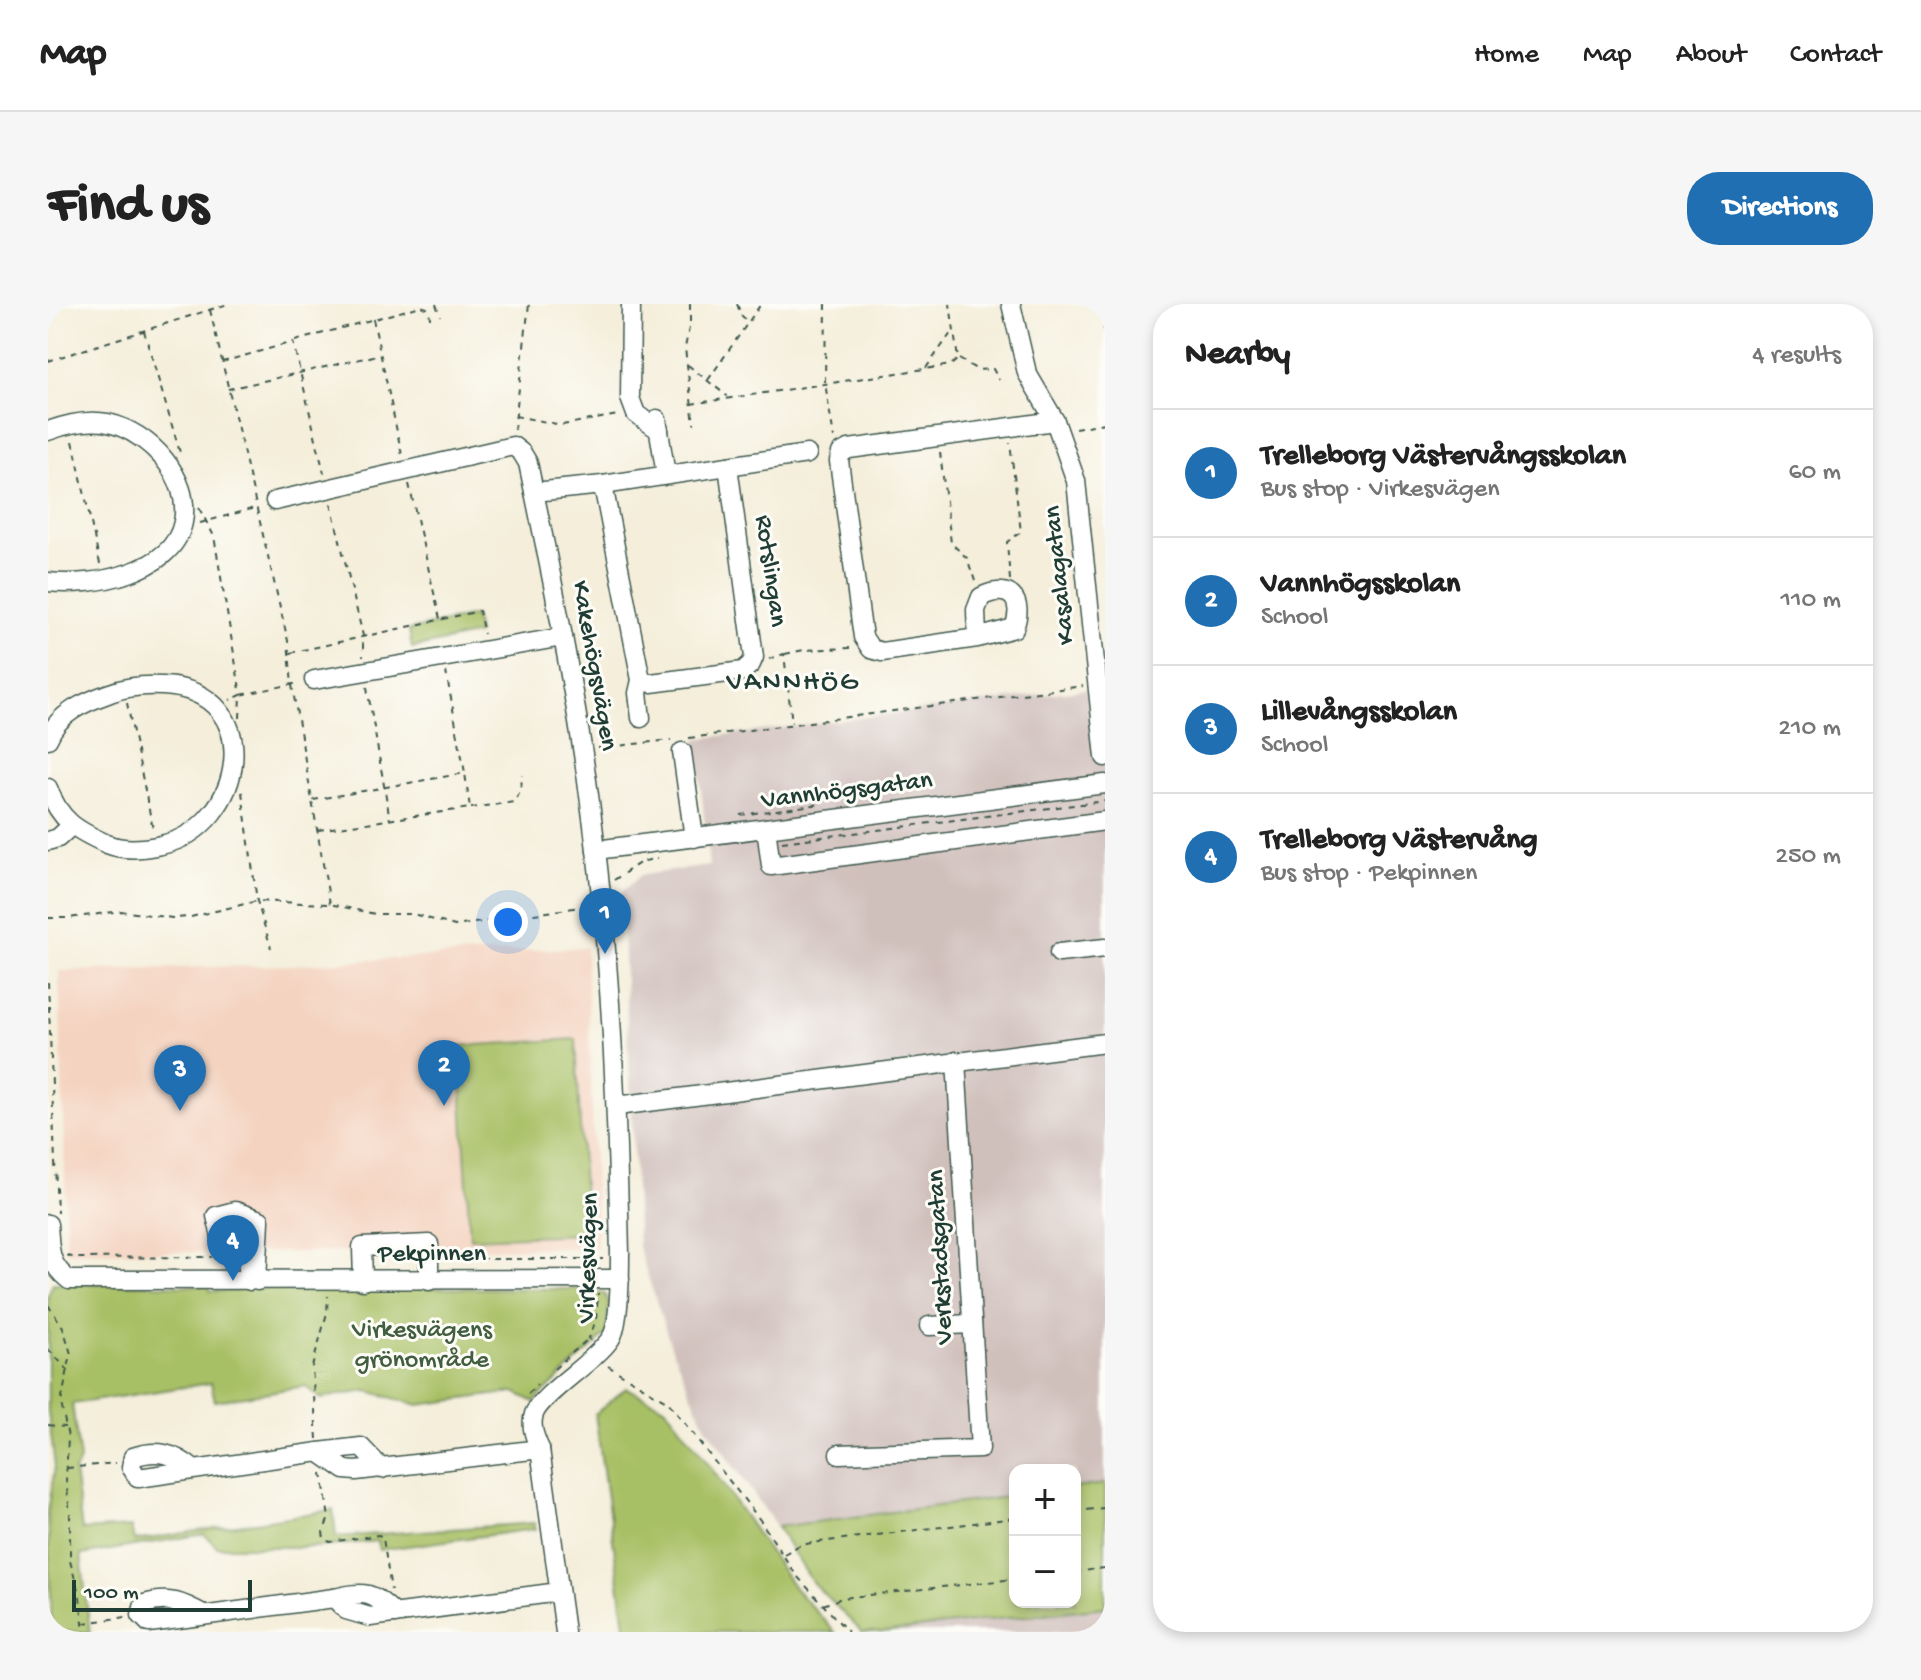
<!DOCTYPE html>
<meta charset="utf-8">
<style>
body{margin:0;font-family:"Gochi Hand",sans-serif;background:#f6f6f6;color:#222}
.controls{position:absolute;right:24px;bottom:24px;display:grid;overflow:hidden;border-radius:16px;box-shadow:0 4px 12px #0003}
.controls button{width:72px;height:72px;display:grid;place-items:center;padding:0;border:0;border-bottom:2px solid #e0e0e0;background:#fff;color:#222;font:40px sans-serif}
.scale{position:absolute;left:24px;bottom:20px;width:180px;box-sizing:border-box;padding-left:8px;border:4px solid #1f3d34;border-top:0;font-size:22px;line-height:28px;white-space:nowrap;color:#1f3d34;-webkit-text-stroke:6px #fdfcf7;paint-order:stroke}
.you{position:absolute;left:460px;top:618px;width:28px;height:28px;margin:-20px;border:6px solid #fff;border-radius:50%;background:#1a73e8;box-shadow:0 0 0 12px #1a73e833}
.badge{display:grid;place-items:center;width:52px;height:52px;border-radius:50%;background:#1f6fb2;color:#fff;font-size:26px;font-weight:700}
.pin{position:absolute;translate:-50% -66px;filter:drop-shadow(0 2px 4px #0008)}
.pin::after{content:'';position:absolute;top:42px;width:28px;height:24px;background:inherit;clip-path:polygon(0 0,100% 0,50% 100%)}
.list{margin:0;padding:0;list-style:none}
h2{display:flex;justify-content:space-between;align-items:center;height:104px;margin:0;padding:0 32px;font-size:34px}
h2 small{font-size:26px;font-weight:400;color:#767676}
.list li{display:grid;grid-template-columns:52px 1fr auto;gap:24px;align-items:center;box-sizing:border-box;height:128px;padding:0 32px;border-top:2px solid #e0e0e0}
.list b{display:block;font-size:30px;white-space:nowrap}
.list p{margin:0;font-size:26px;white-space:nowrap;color:#767676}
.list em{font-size:26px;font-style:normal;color:#767676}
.map{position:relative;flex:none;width:1057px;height:1328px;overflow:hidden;border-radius:32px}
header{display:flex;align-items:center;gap:48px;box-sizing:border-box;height:112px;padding:0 40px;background:#fff;border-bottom:2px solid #e0e0e0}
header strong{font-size:38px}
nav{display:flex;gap:44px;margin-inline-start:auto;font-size:28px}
.intro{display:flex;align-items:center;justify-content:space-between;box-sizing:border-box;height:192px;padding:0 48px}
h1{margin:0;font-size:56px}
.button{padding:20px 36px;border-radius:32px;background:#1f6fb2;color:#fff;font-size:28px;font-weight:700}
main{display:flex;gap:48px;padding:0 48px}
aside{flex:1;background:#fff;border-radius:32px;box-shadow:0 4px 12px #0003}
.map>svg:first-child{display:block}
.built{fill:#f4d3c0}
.industrial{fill:#d0c0bc}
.green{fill:#a8c065;stroke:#647e4c;stroke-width:2}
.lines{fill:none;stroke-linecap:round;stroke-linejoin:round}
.minor-casing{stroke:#3f584d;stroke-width:21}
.path{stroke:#3f584d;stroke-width:2;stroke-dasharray:6 6;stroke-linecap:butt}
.minor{stroke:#fff;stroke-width:18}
.labels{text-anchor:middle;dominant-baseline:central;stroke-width:6;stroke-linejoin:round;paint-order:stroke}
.street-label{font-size:26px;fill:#1f3d34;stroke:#fdfcf7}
.park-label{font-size:26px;fill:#415e40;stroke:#fdfcf7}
.neighbourhood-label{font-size:28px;letter-spacing:2px;fill:#1f3d34;stroke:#fdfcf7}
</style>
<header>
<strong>Map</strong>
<nav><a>Home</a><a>Map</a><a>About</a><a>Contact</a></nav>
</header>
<div class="intro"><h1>Find us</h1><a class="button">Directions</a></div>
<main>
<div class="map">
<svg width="1057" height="1328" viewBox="0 0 1057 1328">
<rect width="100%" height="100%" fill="#fdfcf7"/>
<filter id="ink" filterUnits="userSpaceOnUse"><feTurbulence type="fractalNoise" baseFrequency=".0125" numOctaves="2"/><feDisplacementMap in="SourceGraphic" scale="16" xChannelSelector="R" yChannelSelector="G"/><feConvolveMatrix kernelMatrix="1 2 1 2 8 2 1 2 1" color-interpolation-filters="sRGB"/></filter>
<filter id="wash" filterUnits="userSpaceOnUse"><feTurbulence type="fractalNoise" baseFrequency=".006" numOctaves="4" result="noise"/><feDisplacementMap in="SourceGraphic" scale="32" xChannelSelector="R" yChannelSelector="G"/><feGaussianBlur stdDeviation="1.8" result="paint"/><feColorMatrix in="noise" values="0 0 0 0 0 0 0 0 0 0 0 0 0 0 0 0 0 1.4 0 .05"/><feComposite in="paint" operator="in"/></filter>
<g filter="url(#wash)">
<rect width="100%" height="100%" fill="#f4eeda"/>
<polygon class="built" points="538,643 549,943 253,948 19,948 11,667 244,661"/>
<g class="industrial">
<polygon points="1039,385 1043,425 1057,423 1057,1180 1027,1184 1027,1166 967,1166 967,1192 729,1223 657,1121 624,1045 590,943 573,589 593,571 661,562 648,435"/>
<polygon points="1057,1303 1057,1328 835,1328"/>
</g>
<g class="green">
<polygon points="426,312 430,330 364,344 361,326"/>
<polygon points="528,735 537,930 422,934 411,742"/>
<polygon points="5,979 161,982 162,987 188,987 189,983 541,985 557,990 561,1000 558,1030 486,1098 467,1088 370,1101 320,1087 272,1094 257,1082 167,1097 163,1079 24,1100 32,1156 26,1168 34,1226 83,1223 86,1237 285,1206 288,1233 486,1219 487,1225 331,1246 329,1237 271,1243 169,1243 156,1230 33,1251 42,1328 4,1328 0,1209 7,1162 0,1107 0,991"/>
<polygon points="578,1084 617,1103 655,1152 747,1285 787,1328 578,1328 547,1110"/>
<polygon points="1057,1180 1057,1303 835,1328 814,1328 765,1279 729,1223 967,1192 967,1298 1027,1298 1027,1184"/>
</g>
</g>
<g filter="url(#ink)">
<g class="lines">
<defs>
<g id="minor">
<polyline points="583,0 582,94 588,110 611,126"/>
<polyline points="963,0 979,69 1007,117 1028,177 1057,453"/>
<polyline points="609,115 618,171"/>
<path d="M0 127C19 120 40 115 60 119 101 128 144 174 135 218 125 270 43 283 0 278"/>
<polyline points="555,181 593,376 590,389 593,414"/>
<polyline points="486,188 555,181 759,150"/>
<path d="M227 197 465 142 474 149 480 159C507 287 533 416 548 546 564 680 569 816 572 950 572 968 572 1021 563 1034 548 1057 493 1090 486 1110 482 1122 487 1134 492 1145L517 1328"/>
<path d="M929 334 928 306 933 293C961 279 977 295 966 324L929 334 834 348 823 345 815 333 791 157 793 149 801 145 1007 117"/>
<polyline points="266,376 515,333"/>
<polyline points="593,376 603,379 695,367 703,360 706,353 680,162"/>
<path d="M0 435C10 409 37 398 62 389 79 382 97 381 115 382 220 387 198 523 113 541 95 545 76 547 59 540 28 526 12 517 0 484"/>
<polyline points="634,448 646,534"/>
<polyline points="718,524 723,562 1057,517"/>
<polyline points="0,537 10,534 23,522"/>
<polyline points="548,546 1057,480"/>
<polyline points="1011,649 1057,644"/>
<polyline points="569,802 1057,739"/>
<path d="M0 920C2 945 0 960 21 976L572 975"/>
<polyline points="202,977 198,952 175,941 168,912 187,907 212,916 209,977"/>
<polyline points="315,977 314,943 381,940 381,977"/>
<polyline points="881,1022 924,1020"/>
<polyline points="271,1148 313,1143 334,1165"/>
<polyline points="791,1150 932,1145 908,757"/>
<path d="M145 1165C126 1149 109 1145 85 1153L83 1163 90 1174 271 1148 297 1166 308 1167 492 1145"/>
<path d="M286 1294C318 1287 323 1287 347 1310"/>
<path d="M157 1311C135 1299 121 1292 96 1300L93 1311 101 1319 286 1294 298 1306 322 1313 511 1288"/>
</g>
</defs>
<use href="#minor" class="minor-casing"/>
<g class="path">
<polyline points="388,0 392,12"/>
<polyline points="642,0 642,19 637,44 646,120"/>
<polyline points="689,0 694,13 701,19"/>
<polyline points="778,0 777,79 786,134"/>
<polyline points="1048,0 1057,28"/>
<polyline points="162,6 240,337 244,381 282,600"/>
<polyline points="325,15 354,151"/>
<polyline points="96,27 133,152"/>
<polyline points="247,37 373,2 381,5 382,14"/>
<polyline points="911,55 930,66 945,65 951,76"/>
<polyline points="0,57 180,0"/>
<polyline points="174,58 245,38 276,169"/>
<polyline points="640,61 679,92"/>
<polyline points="878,64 906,25"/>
<polyline points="660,76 713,0"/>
<polyline points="180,85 330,51"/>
<polyline points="643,100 903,61 910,55 902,0"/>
<polyline points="467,112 514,121 570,111"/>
<polyline points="1027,124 1057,119"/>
<polyline points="466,126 481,0"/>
<polyline points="25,137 52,260"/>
<polyline points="892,148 903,239 919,254 927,277"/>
<polyline points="361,180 392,315"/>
<polyline points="283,199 315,332 315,353"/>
<polyline points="151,204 166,232 193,391 182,396"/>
<polyline points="152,219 207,204"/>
<polyline points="962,276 959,238 973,228 962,139"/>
<polyline points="242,349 431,307 436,330"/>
<polyline points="737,350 756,346 802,344"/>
<polyline points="721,355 736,350 744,419"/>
<polyline points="319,383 342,516"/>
<polyline points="79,399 105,525"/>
<polyline points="192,414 193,391 250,379"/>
<polyline points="641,434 1035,382"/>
<polyline points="550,444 623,436"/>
<polyline points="194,488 209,597 223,644"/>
<polyline points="265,496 417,469 398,368"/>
<polyline points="423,504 466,498 473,486 474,471"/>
<polyline points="692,511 773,500"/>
<polyline points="270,526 422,504 417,469"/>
<polyline points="734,538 1057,497"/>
<polyline points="566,576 593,558 609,554"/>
<polyline points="0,614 21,614 73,607 124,614 143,613 209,597 282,600 327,610 365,610 407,622 539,602"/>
<polyline points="0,678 9,909"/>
<polyline points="19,951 26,954 164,953"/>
<polyline points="396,955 555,955"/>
<polyline points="0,1001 15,1023 23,1050 13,1099 20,1133 18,1176 22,1210 22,1257 32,1293 36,1328"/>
<polyline points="543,1037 541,1034 548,1016 550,989"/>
<polyline points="0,1045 21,1067"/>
<polyline points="560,1062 620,1098 712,1216 748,1271 800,1328"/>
<polyline points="506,1065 540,1035"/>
<polyline points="480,1090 489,1080"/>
<polyline points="0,1121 17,1123"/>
<polyline points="269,1135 264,1063 279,1009 280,992"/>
<polyline points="19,1164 68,1159"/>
<polyline points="274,1169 281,1214 275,1228 276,1235 282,1238 331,1231 335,1234 343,1286"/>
<polyline points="1027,1207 1057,1204"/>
<polyline points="736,1250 750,1242 763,1239 967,1214"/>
<polyline points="1027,1268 1057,1264"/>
<polyline points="775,1301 794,1294 967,1275"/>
<polyline points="36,1319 78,1313"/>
</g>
<use href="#minor" class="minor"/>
</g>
</g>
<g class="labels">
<g class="street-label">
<text transform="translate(721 267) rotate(82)">Rotslingan</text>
<text transform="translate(1013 271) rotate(-96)">Kasalagatan</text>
<text transform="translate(545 362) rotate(80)">Kakehögsvägen</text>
<text transform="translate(799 488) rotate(-7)">Vannhögsgatan</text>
<text x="384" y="951">Pekpinnen</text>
<text transform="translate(894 953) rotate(-93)">Verkstadsgatan</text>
<text transform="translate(542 954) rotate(-88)">Virkesvägen</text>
</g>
<g class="park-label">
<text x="374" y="1027">Virkesvägens<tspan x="374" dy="30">grönområde</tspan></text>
</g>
<g class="neighbourhood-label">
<text x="745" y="379">VANNHÖG</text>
</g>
</g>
</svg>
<div class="controls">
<button>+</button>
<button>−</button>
</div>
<div class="scale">100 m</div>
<div class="you"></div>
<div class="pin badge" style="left:557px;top:650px">1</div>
<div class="pin badge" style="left:396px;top:802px">2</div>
<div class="pin badge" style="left:132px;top:807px">3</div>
<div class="pin badge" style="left:185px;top:977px">4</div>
</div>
<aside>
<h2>Nearby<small>4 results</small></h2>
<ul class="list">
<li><span class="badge">1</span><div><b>Trelleborg Västervångsskolan</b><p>Bus stop · Virkesvägen</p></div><em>60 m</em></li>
<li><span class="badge">2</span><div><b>Vannhögsskolan</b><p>School</p></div><em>110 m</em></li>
<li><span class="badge">3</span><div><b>Lillevångsskolan</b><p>School</p></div><em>210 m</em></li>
<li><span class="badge">4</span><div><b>Trelleborg Västervång</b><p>Bus stop · Pekpinnen</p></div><em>250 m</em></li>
</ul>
</aside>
</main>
